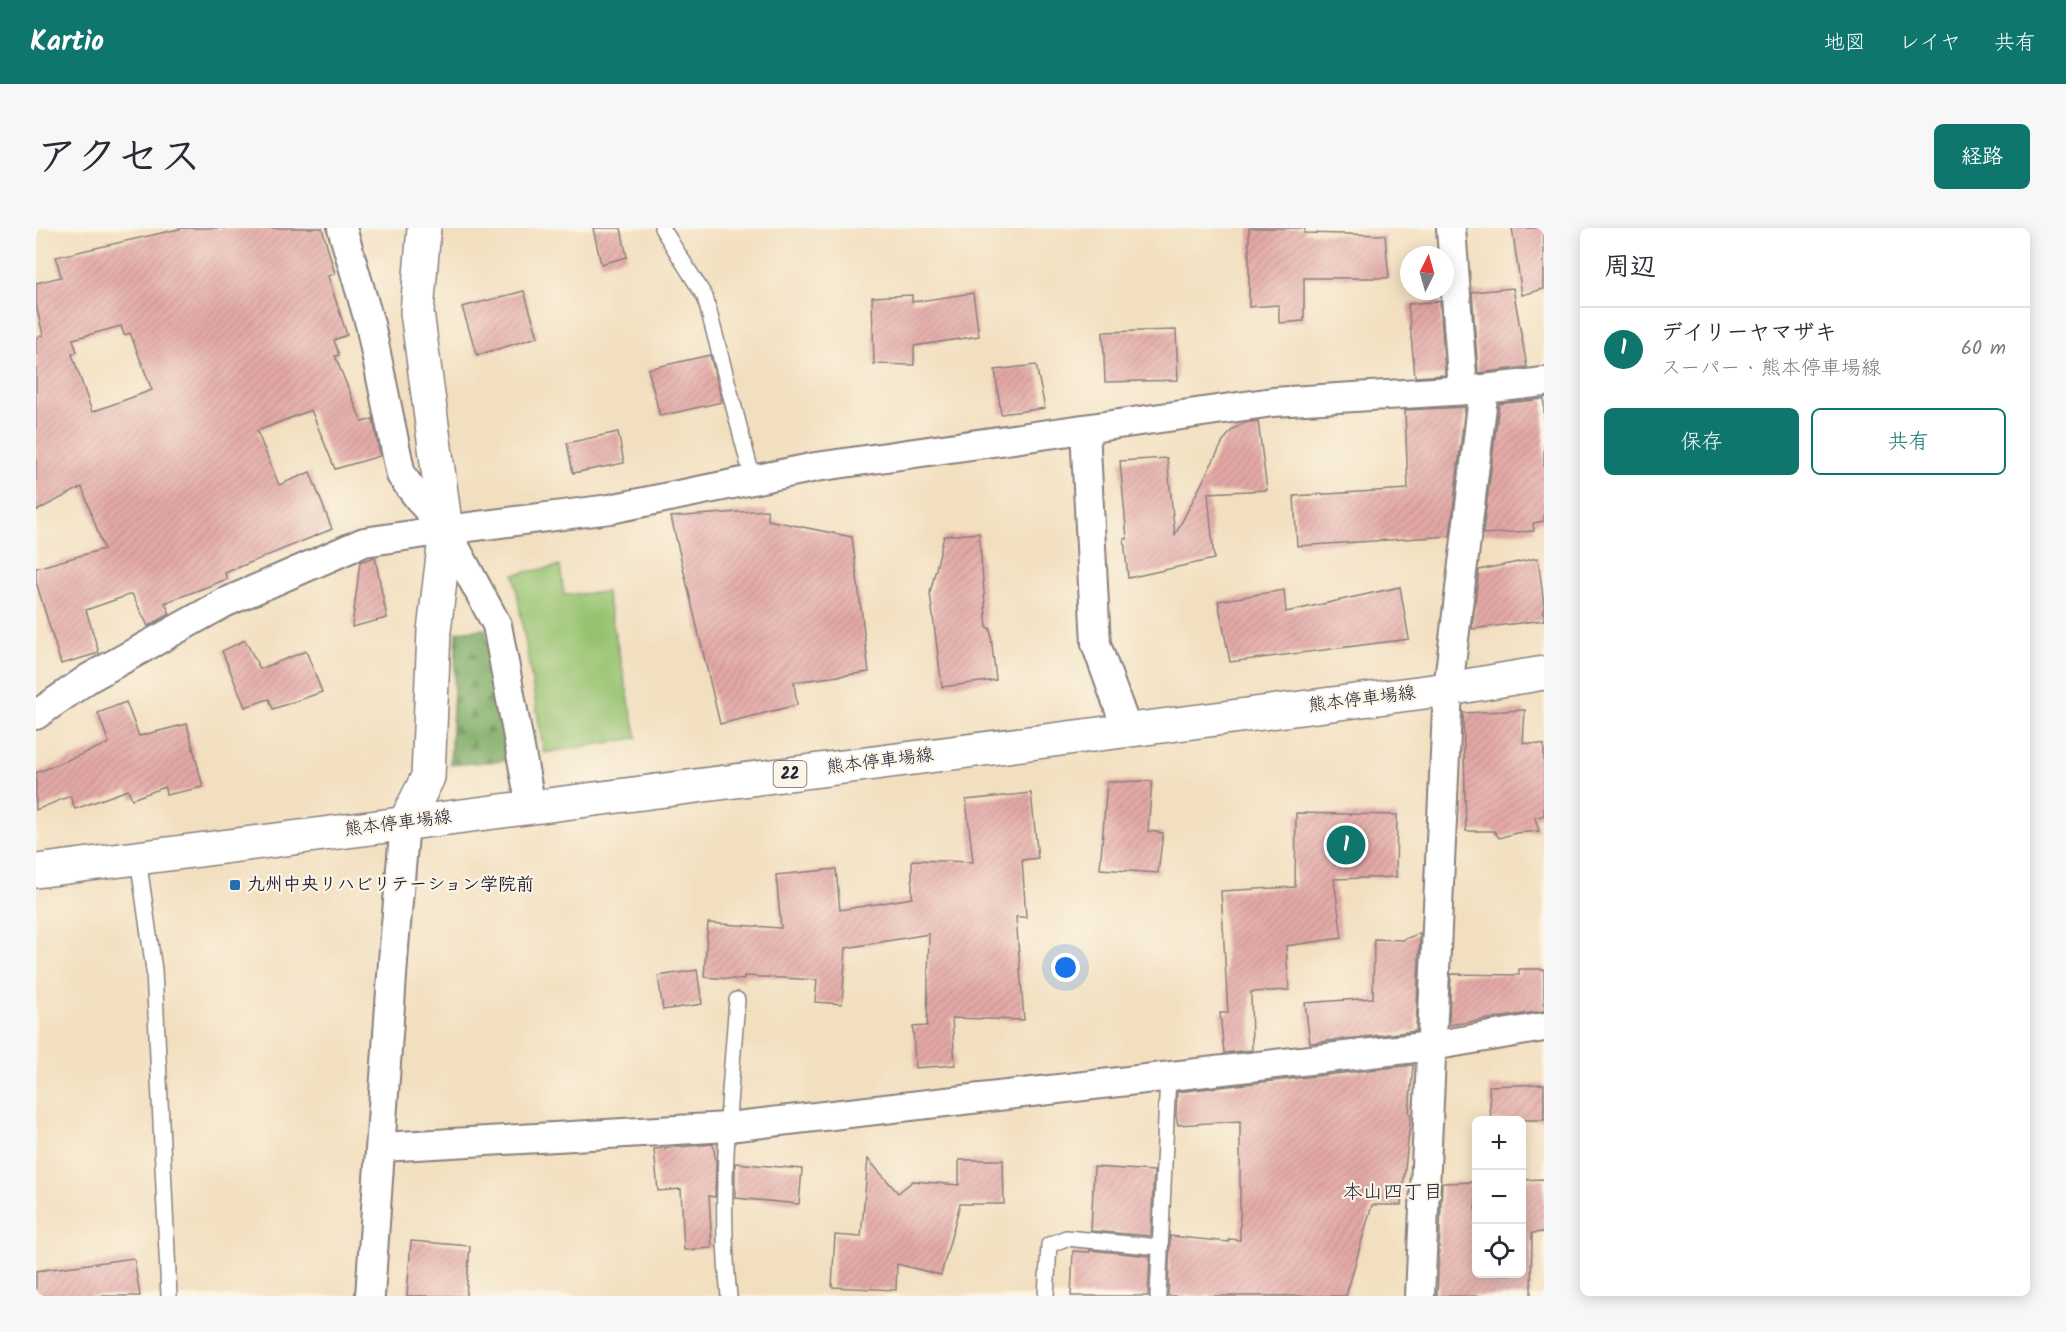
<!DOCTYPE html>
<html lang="ja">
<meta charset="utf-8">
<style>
body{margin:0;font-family:Kalam,"Klee One",sans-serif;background:#f7f7f7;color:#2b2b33}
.controls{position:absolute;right:18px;bottom:18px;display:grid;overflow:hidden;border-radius:9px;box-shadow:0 3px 15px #0003}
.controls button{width:54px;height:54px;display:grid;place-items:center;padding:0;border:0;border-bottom:2px solid #e1e1e2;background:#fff;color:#2b2b33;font:30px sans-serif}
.compass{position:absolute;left:1364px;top:18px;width:54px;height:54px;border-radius:50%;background:#fff;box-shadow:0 3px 15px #0003;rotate:5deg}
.you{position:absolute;left:1030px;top:740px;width:21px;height:21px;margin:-15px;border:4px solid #fff;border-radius:50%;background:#1a73e8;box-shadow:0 0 0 9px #1a73e833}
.badge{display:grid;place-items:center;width:39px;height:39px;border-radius:50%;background:#0f766e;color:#fff;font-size:20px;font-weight:700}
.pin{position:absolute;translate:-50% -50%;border:3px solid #fff;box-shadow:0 2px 6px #0006}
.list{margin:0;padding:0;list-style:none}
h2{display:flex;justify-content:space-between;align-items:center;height:78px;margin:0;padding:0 24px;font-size:26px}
h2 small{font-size:20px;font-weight:400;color:#7c7c81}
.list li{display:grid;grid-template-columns:39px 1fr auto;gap:18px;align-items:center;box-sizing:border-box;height:84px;padding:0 24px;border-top:2px solid #e1e1e2}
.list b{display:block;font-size:22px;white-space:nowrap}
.list p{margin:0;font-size:20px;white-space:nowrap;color:#7c7c81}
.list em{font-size:20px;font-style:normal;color:#7c7c81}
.actions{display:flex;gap:12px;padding:18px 24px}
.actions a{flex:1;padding:14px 0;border:2px solid #0f766e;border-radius:9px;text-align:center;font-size:21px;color:#0f766e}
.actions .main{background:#0f766e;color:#fff}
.icon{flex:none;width:33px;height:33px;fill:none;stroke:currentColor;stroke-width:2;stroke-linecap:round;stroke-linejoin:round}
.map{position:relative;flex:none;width:1508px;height:1068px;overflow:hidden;border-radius:9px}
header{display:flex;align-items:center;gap:36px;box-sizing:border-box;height:84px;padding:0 30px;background:#0f766e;color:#fff}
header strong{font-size:28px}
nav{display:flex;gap:33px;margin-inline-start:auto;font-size:21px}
.intro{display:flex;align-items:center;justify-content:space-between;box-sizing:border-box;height:144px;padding:0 36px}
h1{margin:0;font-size:42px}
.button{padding:15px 27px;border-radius:9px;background:#0f766e;color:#fff;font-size:21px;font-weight:700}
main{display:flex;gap:36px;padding:0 36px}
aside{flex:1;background:#fff;border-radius:9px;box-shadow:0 3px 15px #0003}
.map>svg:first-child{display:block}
.green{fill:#97c370;stroke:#5c7256;stroke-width:1.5}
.forest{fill:url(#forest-firs);stroke:#4e664e;stroke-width:1.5}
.building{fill:url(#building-hatch);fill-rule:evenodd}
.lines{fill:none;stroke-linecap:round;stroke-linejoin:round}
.lane-casing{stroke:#8a807d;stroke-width:18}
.street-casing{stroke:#8a807d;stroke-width:32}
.secondary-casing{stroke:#8a807d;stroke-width:36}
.primary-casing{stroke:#8a807d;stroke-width:36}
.lane{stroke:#fff;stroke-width:15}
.street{stroke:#fff;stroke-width:28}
.secondary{stroke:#fff;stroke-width:33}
.primary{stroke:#fff;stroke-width:33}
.poi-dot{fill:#1f6fb2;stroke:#fcf5e5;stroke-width:2}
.labels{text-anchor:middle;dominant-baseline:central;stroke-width:4.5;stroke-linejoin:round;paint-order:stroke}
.shield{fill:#fcf5e5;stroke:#63616e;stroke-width:1.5}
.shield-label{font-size:16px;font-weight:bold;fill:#22223b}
.street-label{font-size:18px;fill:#22223b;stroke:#fcf5e5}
.poi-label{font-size:18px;font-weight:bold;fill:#22223b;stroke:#fcf5e5;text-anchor:start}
.neighbourhood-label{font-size:20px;fill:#22223b;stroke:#fcf5e5}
</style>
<header>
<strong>Kartio</strong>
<nav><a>地図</a><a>レイヤ</a><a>共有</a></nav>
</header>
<div class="intro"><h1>アクセス</h1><a class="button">経路</a></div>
<main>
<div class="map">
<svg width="1508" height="1068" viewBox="0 0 1508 1068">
<defs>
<pattern id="forest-firs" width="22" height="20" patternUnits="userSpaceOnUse" patternTransform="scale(1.5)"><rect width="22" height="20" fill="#79a962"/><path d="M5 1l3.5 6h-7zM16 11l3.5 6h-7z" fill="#638952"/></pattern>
<pattern id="building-hatch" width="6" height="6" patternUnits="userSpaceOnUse" patternTransform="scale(1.5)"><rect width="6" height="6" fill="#e3a8a6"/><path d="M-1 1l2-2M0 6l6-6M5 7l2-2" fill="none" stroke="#c29090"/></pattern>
</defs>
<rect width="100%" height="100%" fill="#fcf5e5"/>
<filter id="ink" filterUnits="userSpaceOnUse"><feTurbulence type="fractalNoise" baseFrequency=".0167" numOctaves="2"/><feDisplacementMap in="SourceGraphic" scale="12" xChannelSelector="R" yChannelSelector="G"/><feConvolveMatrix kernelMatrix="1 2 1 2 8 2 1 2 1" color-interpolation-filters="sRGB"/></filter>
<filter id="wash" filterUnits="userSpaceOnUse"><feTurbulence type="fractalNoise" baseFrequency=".008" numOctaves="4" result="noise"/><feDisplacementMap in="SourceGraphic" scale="24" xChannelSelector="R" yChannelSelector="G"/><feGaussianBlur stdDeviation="1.35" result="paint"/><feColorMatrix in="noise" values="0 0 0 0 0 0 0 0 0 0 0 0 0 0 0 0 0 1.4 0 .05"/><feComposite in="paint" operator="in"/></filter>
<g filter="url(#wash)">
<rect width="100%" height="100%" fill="#f2dfbf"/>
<polygon class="green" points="524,338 528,367 570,364 601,510 508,525 478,346"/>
<polygon class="forest" points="449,401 473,532 414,537 421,404"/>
<g id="blocks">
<g class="building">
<path d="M147 0H286L299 46 292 48 311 107 298 112 303 127 299 128 326 194 337 191 344 228 299 241 275 182 221 203 243 257 274 244 296 301 189 345 191 351 129 375 134 386 112 398 96 366 50 382 63 425 25 436 0 354V340L68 321 46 259 0 283V110L7 107 0 77V55L25 49 20 29ZM85 98 88 107 94 105 116 162 56 184 36 126 41 124 37 111Z"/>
<polygon points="557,0 585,0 591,29 565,36"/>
<polygon points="1213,0 1269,0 1268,5 1349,7 1353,50 1268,50 1268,93 1243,95 1243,77 1213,79"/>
<polygon points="1476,0 1508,0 1508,61 1486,67"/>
<polygon points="1477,60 1491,139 1442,145 1436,64"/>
<polygon points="488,63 502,109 441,127 426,79"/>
<polygon points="937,65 943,108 878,118 878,137 838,136 836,69 876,67 876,74"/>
<polygon points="1404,73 1409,147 1379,149 1372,76"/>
<polygon points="1140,102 1142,152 1069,154 1067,104"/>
<polygon points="674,127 686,174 624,188 612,141"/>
<polygon points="1000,137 1009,180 965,186 959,142"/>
<polygon points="1508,171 1508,293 1497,295 1498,303 1447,306 1463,176"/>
<polygon points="1429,179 1414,308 1261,318 1258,268 1372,261 1369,182"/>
<polygon points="1222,193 1231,262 1172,265 1178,331 1092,350 1088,311 1091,311 1084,233 1131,230 1139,307 1188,212 1197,201 1208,195"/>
<polygon points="582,204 588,235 537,245 531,215"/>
<polygon points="731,282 732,292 816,309 833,444 758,454 761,477 684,496 635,289"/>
<polygon points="943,305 951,400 954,400 960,452 906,459 894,365 908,308"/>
<polygon points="339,329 351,390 316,399 324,334"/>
<polygon points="1502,330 1508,377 1508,392 1436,401 1443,342"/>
<polygon points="1364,359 1373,411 1194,434 1182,373 1248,362 1250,384"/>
<polygon points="209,412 224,441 270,423 286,464 237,481 233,471 209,479 186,423"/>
<polygon points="90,474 103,508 151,496 167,559 130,567 129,559 96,571 92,562 39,581 34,568 0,582 0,545 73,515 62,485"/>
<polygon points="1489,482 1487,515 1508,517 1508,587 1499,590 1503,603 1480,605 1463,610 1458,603 1430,603 1427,485"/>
<polygon points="1116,553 1112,603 1127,605 1122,645 1064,641 1071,554"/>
<polygon points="995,565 1002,630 986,632 990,689 980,689 988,792 916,790 919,837 879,840 877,799 891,798 893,706 810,720 806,776 779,774 781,752 708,748 708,752 668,749 672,695 745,700 740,647 800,641 804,682 876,670 876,632 937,634 930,572"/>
<polygon points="1260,585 1361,587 1360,649 1298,651 1306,710 1250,718 1253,762 1215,764 1216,822 1188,825 1184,785 1192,785 1185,663 1259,659"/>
<polygon points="1384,705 1380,803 1274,815 1269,775 1337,770 1338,711 1367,712"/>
<polygon points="1483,741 1508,741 1508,783 1413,797 1415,746 1483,747"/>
<polygon points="661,742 666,776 627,782 622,748"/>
<polygon points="1377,837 1373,885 1375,886 1365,977 1336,977 1310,1068 1132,1068 1134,1008 1193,1014 1193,1011 1204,1012 1204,893 1142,897 1140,888 1141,864"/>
<polygon points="1508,856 1508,892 1455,892 1453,858"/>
<polygon points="677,916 680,934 679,969 673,968 676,1020 648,1022 645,961 622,963 618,921"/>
<polygon points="832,931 862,965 877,953 923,957 923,932 967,932 968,976 924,976 905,1047 861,1036 860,1062 796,1059 799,1007 825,1009"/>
<polygon points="699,935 766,941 763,976 699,970"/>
<polygon points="1058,939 1118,943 1115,1008 1055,1003"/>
<polygon points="1508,951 1508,1004 1496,1005 1495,1068 1401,1068 1406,955 1440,954 1440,1046 1485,1046 1485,952"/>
<polygon points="375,1013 434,1018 430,1068 371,1068"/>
<polygon points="1054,1022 1114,1028 1112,1068 1035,1068 1037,1023 1054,1024"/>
<polygon points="98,1030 104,1068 0,1068 0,1043"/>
</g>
</g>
</g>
<g filter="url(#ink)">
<use href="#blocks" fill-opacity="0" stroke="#8a807d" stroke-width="1.5"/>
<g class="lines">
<defs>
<g id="lane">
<polyline points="626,0 669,69 717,252"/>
<polyline points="102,630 118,742 133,1068"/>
<path d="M693 1068C682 970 694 870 701 772"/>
<polyline points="1010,1068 1013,1017 1030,1010 1124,1019"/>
<polyline points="1122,1068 1132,847"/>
</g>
<g id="street">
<polyline points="306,0 334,96 365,247 387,276 410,302 461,397 495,579"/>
<polyline points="1415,0 1427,162"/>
<polyline points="1049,201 1060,416 1091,502"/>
<polyline points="0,487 53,450 188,375 328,314 410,302 574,281 780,239 1237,174 1448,161 1508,154"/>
<polyline points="346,919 692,899 1396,818 1508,799"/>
<polyline points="334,1068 358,719 369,595"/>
<polyline points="1384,1068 1412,461 1448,161"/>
</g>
<polyline id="secondary" points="369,595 392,549 398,403 410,302 381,84 388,0"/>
<polyline id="primary" points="0,643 1412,461 1508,445"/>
</defs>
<use href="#lane" class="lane-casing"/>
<use href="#street" class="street-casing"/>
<use href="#secondary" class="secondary-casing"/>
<use href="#primary" class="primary-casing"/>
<use href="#lane" class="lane"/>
<use href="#street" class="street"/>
<use href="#secondary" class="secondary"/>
<use href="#primary" class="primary"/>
</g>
</g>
<rect class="poi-dot" x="193" y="651" width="12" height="12" rx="3"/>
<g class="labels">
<rect class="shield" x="737.5" y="533" width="33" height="26" rx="4.5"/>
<g class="shield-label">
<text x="754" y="546">22</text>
</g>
<g class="street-label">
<text transform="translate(1326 472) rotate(-7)">熊本停車場線</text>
<text transform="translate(844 534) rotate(-7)">熊本停車場線</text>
<text transform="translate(362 596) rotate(-7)">熊本停車場線</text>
</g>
<g class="poi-label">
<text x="211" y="657">九州中央リハビリテーション学院前</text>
</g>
<g class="neighbourhood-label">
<text x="1357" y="965">本山四丁目</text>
</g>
</g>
</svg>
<div class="controls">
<button>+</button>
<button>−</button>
<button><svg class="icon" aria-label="locate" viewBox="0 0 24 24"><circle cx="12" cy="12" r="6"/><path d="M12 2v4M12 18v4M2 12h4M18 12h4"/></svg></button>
</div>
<svg class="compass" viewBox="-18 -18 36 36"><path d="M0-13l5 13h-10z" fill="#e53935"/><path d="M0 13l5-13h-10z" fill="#7c7c81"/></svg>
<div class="you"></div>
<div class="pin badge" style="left:1310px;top:617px">1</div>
</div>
<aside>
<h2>周辺<small></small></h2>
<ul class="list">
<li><span class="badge">1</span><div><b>デイリーヤマザキ</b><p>スーパー · 熊本停車場線</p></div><em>60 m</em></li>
</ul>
<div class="actions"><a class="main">保存</a><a>共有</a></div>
</aside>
</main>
